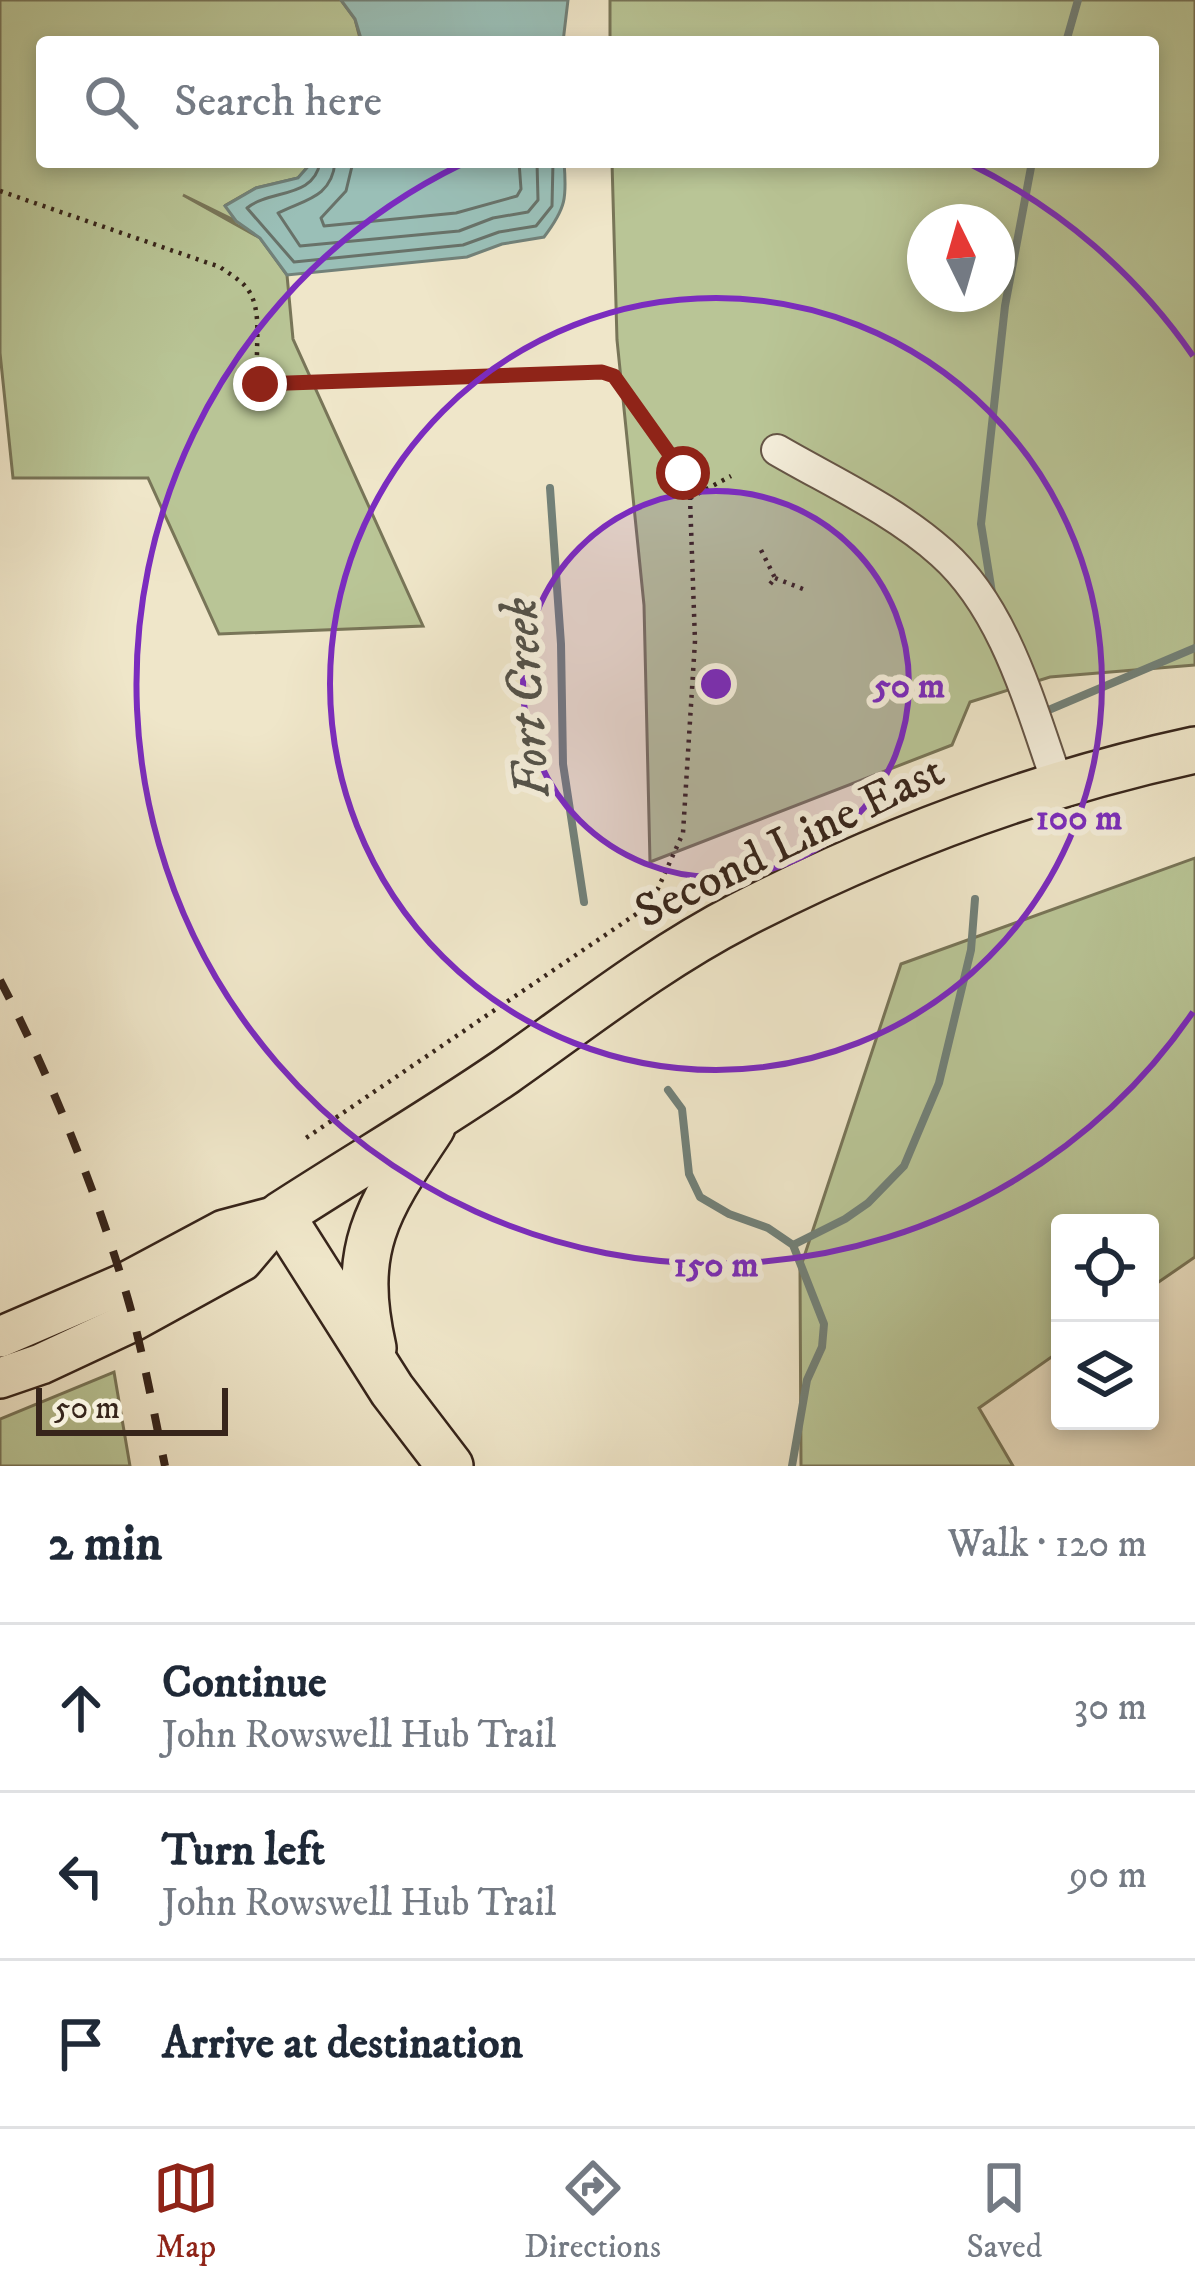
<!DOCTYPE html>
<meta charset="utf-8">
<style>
body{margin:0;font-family:"IM FELL DW Pica",serif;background:#f6f6f7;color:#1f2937}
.controls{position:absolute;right:36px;bottom:36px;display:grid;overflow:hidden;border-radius:12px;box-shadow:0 6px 18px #0003}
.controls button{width:108px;height:108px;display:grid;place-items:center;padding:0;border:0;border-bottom:3px solid #e0e1e3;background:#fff;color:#1f2937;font:60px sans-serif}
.compass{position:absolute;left:907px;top:204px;width:108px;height:108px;border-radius:50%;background:#fff;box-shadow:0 6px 18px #0003;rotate:355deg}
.scale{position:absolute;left:36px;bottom:30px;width:192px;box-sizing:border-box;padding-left:12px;border:6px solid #37251b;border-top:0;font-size:33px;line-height:42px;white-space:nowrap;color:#37251b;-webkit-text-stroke:9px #f5efdc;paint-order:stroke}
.stop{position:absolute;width:36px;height:36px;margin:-27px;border:9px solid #8f2418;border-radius:50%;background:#fff}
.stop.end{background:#8f2418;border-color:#fff;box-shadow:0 3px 12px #0008}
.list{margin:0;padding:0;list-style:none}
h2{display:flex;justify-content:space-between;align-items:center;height:156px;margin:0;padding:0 48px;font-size:51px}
h2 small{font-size:39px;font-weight:400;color:#747a83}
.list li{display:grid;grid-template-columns:78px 1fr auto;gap:36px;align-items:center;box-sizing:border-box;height:168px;padding:0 48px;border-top:3px solid #e0e1e3}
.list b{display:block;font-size:45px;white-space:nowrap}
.list p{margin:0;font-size:39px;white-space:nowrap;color:#747a83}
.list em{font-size:39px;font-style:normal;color:#747a83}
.icon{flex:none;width:66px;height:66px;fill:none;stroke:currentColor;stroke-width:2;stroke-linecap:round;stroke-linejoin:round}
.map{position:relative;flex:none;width:1195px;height:1466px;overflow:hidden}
.search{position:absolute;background:#fff;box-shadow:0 6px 18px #0003;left:36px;right:36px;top:36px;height:132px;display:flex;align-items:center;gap:30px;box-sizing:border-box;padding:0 42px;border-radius:12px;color:#747a83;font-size:45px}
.sheet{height:660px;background:#fff}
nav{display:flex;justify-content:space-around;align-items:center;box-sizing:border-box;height:168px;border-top:3px solid #e0e1e3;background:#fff;font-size:33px;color:#747a83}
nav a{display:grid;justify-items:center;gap:6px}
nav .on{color:#8f2418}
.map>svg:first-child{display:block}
.green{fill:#b9c596;stroke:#787558;stroke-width:3;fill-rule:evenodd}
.water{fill:#9abfb7;stroke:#728179;stroke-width:3}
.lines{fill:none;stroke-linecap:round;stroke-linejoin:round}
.shore{stroke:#687269;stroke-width:3}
.stream{stroke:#728179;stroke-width:8}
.minor-casing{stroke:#655546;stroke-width:34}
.major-casing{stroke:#37251b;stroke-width:44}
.highway-casing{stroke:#37251b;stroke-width:50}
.path{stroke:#37251b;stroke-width:4.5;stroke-dasharray:3 6;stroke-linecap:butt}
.minor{stroke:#f5efdc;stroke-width:30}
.major{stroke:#efe6c9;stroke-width:39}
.highway{stroke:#efe6c9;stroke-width:45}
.rail{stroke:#37251b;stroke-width:8;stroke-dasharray:21 21;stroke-linecap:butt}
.route{stroke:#8f2418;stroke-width:15}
.ring{fill:none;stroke:#7b2cbf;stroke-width:6}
.labels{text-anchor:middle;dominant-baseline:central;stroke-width:12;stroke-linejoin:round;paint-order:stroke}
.street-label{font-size:48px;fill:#37251b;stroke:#f5efdc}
.water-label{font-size:51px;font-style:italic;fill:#55534a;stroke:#f5efdc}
.centre{fill:#7b2cbf;stroke:#f5efdc;stroke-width:6}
.ring-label{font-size:36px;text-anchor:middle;font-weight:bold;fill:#7b2cbf;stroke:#f5efdc;stroke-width:12;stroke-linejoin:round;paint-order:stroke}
</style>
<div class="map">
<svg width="1195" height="1466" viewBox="0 0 1195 1466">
<rect width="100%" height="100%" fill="#efe6c9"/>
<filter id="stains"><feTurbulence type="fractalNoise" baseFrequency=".00167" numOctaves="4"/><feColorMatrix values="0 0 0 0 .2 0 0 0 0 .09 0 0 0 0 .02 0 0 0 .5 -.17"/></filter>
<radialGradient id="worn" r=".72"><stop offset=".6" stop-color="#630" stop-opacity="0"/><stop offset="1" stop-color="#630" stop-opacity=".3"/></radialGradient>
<g class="green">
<polygon points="0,0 341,0 355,19 361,42 42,42 42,162 312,162 298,178 256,188 226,205 236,221 183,195 260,238 287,275 293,339 423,626 219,634 148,478 13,478 0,353"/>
<path d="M610 0H1195V665L1050 677 970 702 952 745 650 862 644 605 617 340 612 162H1153V42H610ZM925 222H997V294H925Z"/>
<polygon points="1195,858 1195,1257 1150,1288 1150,1223 1060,1223 1060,1351 979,1408 1013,1466 801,1466 800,1269 901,964"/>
<polygon points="114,1372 130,1466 0,1466 0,1419"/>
</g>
<g class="water">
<polygon points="341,0 568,0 563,42 362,42 355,19"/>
<path d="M312 162H564C567 198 566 208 544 237L502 244 467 257 287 275 260 238 236 221 225 206 256 188 298 178Z"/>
</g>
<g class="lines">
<g class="shore">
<path d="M320 162C314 199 270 189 247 208L294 262 463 245 499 232 536 226 552 206 553 162"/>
<path d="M335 162C332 198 303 200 278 213L300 246 459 231 493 218 528 212 538 200 537 162"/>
<polyline points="353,162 346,191 321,218 324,226 456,213 517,196 521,189 519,162"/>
</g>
<g class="stream">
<polyline points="1066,42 1078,0"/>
<polyline points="550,488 561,644 563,764 584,902"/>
<polyline points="993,599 981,524 1005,306 1032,162"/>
<polyline points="1051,709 1195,648"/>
<polyline points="668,1090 682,1109 689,1174 700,1197 729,1214 768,1228 793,1245 824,1324 822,1347 807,1380 792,1466"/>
<polyline points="793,1245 845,1219 868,1203 904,1166 939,1083 971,950 975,899"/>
</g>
<defs>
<path id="minor" d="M777 450C832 482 894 510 942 553 1006 610 1030 706 1058 784"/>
<g id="major">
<polyline points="0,1337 123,1284 224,1230 281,1215"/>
<polyline points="0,1378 41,1364 133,1321 242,1261 281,1215"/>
</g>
<g id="highway">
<path d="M373 1348C350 1247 378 1208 432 1127"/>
<path d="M450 1466 392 1390 281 1215C355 1167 432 1122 505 1072 582 1018 656 959 741 915 885 841 1037 784 1195 750"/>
</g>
</defs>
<use href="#minor" class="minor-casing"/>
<use href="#major" class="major-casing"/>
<use href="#highway" class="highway-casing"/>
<g class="path">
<path d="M0 191 220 267C228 273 239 279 245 286 267 310 251 355 260 384L601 372 614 376 683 473 690 498 695 641 683 833 651 904 306 1138"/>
<polyline points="690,498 731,476"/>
<polyline points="761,550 775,578 767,588"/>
<polyline points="775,578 808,591"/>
</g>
<use href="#minor" class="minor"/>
<use href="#major" class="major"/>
<use href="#highway" class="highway"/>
<path class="rail" d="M0 980C52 1080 95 1188 127 1296 143 1351 153 1409 165 1466"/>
</g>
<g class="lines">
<polyline class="route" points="260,384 602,372 614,376 683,473"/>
</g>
<circle cx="716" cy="684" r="193" fill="#7b2cbf" fill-opacity=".12"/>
<g class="ring">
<circle cx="716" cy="684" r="193"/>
<circle cx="716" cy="684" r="386"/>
<path d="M1193 1012A579 579 0 1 1 462 164M970 164A579 579 0 0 1 1193 356"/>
</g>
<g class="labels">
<g class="street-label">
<text transform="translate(790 842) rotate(-26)">Second Line East</text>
</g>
<g class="water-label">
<text transform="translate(527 698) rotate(-94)">Fort Creek</text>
</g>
</g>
<circle cx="716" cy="684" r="18" class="centre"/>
<g class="ring-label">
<text x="909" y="697">50 m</text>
<text x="1079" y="829">100 m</text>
<text x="716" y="1276">150 m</text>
</g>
<rect width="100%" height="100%" filter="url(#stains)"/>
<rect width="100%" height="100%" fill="url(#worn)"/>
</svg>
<div class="controls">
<button><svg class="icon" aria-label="locate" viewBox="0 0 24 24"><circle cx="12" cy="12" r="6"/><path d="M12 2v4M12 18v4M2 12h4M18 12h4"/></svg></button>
<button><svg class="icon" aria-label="layers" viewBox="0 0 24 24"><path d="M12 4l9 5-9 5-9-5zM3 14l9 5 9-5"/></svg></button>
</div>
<svg class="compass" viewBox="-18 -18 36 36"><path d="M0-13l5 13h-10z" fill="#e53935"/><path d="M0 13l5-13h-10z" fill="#747a83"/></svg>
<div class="scale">50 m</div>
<div class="stop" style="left:683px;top:473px"></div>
<div class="stop end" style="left:260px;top:384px"></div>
<div class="search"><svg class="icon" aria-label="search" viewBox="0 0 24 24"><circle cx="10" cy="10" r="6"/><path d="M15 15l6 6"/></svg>Search here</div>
</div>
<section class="sheet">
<h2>2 min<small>Walk · 120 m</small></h2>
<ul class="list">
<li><svg class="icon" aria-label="ahead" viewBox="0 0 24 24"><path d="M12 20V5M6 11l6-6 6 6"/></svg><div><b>Continue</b><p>John Rowswell Hub Trail</p></div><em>30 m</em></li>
<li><svg class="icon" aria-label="left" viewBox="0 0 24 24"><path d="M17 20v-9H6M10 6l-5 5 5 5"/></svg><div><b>Turn left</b><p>John Rowswell Hub Trail</p></div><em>90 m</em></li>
<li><svg class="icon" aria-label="arrive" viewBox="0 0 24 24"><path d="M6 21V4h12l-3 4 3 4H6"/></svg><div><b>Arrive at destination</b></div></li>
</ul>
</section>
<nav>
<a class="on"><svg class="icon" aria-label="map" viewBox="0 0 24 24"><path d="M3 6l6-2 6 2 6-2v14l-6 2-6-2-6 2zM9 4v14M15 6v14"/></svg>Map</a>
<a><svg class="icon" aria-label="directions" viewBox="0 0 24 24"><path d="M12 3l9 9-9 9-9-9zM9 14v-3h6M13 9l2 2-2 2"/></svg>Directions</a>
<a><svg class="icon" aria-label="saved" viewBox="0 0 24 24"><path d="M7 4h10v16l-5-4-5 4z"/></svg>Saved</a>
</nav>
